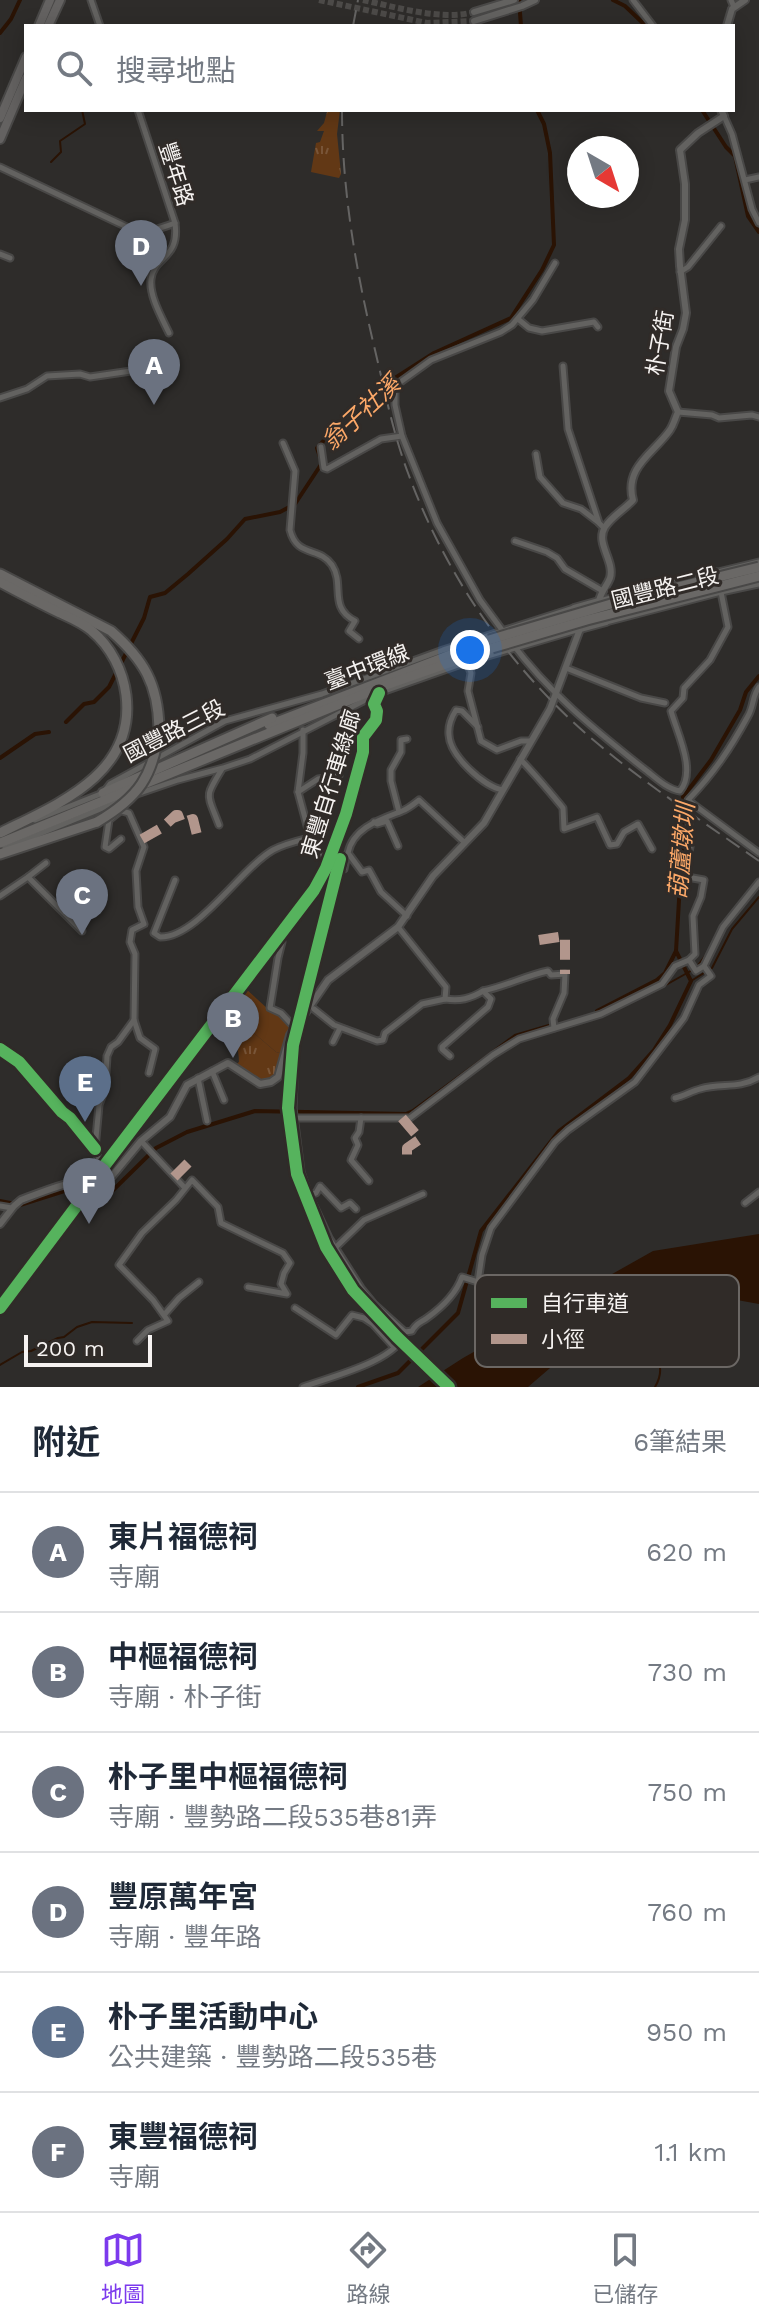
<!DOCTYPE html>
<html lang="zh-TW">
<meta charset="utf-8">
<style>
body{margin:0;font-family:"Work Sans","Noto Sans TC",sans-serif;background:#f2f2f3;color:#1f2937}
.compass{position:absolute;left:567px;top:136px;width:72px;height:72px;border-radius:50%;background:#fff;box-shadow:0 4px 20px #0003;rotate:141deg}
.scale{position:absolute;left:24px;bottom:20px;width:128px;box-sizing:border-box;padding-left:8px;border:4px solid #f6f3f1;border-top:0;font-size:22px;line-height:28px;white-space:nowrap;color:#f6f3f1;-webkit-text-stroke:6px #302b28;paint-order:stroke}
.you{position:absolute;left:470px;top:650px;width:28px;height:28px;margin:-20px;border:6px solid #fff;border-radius:50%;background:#1a73e8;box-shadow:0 0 0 12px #1a73e833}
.badge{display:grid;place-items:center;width:52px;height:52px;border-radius:50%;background:#7c3aed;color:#fff;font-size:26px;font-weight:700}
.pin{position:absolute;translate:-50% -66px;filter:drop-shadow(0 2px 4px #0008)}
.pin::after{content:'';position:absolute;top:42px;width:28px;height:24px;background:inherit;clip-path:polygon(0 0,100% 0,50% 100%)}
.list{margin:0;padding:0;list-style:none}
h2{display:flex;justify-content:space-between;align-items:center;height:104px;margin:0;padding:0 32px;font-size:34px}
h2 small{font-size:26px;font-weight:400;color:#747a83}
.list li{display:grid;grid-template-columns:52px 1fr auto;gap:24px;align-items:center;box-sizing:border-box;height:120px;padding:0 32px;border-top:2px solid #e0e1e3}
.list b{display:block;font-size:30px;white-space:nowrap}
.list p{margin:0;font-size:26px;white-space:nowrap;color:#747a83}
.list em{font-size:26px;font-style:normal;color:#747a83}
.icon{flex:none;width:44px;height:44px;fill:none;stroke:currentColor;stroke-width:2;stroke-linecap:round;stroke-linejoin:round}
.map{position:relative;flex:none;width:759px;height:1387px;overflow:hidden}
.search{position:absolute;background:#fff;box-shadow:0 4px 20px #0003;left:24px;right:24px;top:24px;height:88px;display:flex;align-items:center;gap:20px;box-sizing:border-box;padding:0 28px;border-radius:0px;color:#747a83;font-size:30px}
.sheet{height:824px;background:#fff}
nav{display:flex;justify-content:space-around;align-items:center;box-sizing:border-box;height:112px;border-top:2px solid #e0e1e3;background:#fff;font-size:22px;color:#747a83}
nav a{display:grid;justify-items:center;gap:4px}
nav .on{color:#7c3aed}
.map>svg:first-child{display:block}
.green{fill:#623815}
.park{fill:url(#park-tufts)}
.water{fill:#2a1304}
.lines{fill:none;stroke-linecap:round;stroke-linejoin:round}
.stream{stroke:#2a1304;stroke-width:2}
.canal{stroke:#2a1304;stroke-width:4}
.tertiary-tunnel{stroke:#4c4a48;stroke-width:6;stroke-dasharray:6 3;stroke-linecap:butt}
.minor-casing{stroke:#494847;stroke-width:9}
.tertiary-casing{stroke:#494847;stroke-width:10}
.primary-casing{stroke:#494847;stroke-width:12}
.motorway-casing{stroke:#494847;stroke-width:13}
.minor{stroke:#636260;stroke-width:5}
.tertiary{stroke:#636260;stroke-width:6}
.primary{stroke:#646261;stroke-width:8}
.motorway{stroke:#6a6866;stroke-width:9}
.rail{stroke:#656463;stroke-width:2;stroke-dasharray:16 8;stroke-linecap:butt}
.motorway-bridge-casing{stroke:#494847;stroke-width:13;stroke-linecap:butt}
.motorway-bridge{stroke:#6a6866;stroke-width:9}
.quiet{stroke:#b2968c;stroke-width:10;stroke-dasharray:20 10;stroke-linecap:butt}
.cycleway-casing{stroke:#302b28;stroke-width:17}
.cycleway{stroke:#56b35d;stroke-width:12}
.labels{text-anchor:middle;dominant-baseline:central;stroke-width:6;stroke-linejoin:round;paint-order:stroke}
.street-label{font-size:22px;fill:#f6f3f1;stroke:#302b28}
.water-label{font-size:24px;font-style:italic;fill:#fca868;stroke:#302b28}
.key{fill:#302b28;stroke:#6b6764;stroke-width:2}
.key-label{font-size:22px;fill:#f6f3f1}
</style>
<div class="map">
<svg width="759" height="1387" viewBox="0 0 759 1387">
<defs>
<pattern id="park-tufts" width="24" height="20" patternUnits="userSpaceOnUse" patternTransform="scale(2)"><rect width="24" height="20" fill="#623815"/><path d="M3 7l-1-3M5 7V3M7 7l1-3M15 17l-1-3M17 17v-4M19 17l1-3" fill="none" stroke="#795538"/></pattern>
</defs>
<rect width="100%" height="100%" fill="#2e2c2a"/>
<polygon class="green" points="245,988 269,1010 281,1014 292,1025 283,1054 276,1052 228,1011"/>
<g class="park">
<polygon points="325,110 340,110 337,134 341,174 339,178 311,172 316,143 320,142 324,131 317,131 324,123 327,112"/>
<path d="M228 1011 276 1052 283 1054C280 1071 276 1077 260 1083L235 1065 239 1062C239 1048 234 1033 226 1021Z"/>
</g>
<polygon class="water" points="759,1234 759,1304 726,1298 564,1356 528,1387 418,1387 463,1358 653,1251"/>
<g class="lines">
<g class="stream">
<polyline points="51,162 61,152 60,141 85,124 82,110"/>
<polyline points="342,842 344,832"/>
<polyline points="691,981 712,968 732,929 759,897"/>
<polyline points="664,986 696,968 711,948"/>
<polyline points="304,1010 332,897 339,878"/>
<polyline points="300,1011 320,929"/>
<polyline points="0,1365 22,1352 31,1351 58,1338 64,1337 77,1327 92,1322 132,1323"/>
<path d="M655 1387C665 1370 659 1361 650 1345L654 1326 658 1322"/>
</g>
<g class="canal">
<polyline points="519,0 521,26"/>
<polyline points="613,0 625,6 646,26"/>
<polyline points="0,33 11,19 20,0"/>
<polyline points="702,110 726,147 735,156 748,216 759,232"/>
<polyline points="66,722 84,704 94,702 109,687 144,618 150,597 165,593 188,574 227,539 245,519 280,512 295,504 322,463 317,448 326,438 355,421 368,401 395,378 434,353 511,318 542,270 554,245 550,153 544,124 537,110"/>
<polyline points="0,758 35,734 49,732"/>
<polyline points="597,1011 657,980 665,973 676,951 683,833 683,797 711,760 740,710 746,692 759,676"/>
<polyline points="0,1201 20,1205 77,1187 104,1199 156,1148 187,1132 255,1111 406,1114 413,1111 515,1036 549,1026"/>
<polyline points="358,1387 398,1373 458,1313 481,1231 559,1131 629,1078 654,1050 670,1025 691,981 676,951"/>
</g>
<g class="tertiary-tunnel">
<polyline points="319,0 427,23 474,21"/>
<path d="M363 0C395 7 442 21 474 12"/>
</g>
<defs>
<g id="minor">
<polyline points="91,0 100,26"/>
<polyline points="633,0 653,26"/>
<polyline points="731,0 734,7"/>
<path d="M138 110 175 223C180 259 154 256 151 279 149 296 162 318 169 333"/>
<polyline points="724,116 732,134 752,209 759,223"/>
<path d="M0 167 131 229C148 233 159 229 175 223"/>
<polyline points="745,180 759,177"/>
<polyline points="0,254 10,258"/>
<polyline points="680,272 688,267 721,226"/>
<polyline points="518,319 529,328 542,331 594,322 598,327"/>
<polyline points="563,366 568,429 599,523 604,528"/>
<polyline points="0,398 27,389 47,376 80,374 90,377 131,371"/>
<polyline points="678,412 712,415 719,418 752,415 759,417"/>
<path d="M283 443 295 471 290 530C297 558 319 546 332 565 345 585 328 607 355 621L349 631 359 639"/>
<polyline points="321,447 324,468 327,469 381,439 402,436"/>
<polyline points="536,454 540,477 563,503 581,509 598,522"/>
<polyline points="515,541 547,552 557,558 565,569 601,590"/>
<polyline points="599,601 759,562"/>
<polyline points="606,622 721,592 759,584"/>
<polyline points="505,634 480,600 437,523 402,436 395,405 395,391 399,383 431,360 501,332 512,325 533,300 555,263"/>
<path d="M511 642C548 692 595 730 643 768 654 776 666 789 680 791 697 771 677 733 671 711L683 698 684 688 710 660 728 627 717 572"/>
<polyline points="467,662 471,673 468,691 481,741 497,750 521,741 531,741"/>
<polyline points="566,668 641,698 665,703"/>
<path d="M478 727 462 711 456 710C451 718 448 726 449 735 450 756 484 787 503 790"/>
<polyline points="303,730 303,753 298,792 313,848 328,859"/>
<path d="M520 759C536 775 549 791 563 808L564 829 597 817 610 845 617 844 624 832 638 824 652 849"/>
<polyline points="298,792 318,779 339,776"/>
<polyline points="134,795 178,780 223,768 250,759 379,693 467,662 580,629"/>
<polyline points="689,801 759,853"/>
<polyline points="119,812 109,820 105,847 109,849 121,839"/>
<polyline points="399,812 391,781 391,770 401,752 401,740 407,739"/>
<polyline points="35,820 103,793 110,784 225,721 322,694 443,650 574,608"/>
<polyline points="374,822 377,824 387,821 398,846"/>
<path d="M219 825C207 793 204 798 222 769"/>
<polyline points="5,848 125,799"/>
<polyline points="344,869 347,854"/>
<polyline points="28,877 46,863"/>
<path d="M175 880 154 933 160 937C197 938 240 869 273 850 284 844 297 841 309 838"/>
<polyline points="0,896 28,877 82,931"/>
<path d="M407 916 381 892 369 870 362 872 348 853C353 827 382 819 402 811 408 809 414 804 419 800L465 843"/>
<path d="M398 927 446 987 445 999C460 1001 470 999 483 991L491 999 488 1007 442 1047V1049L450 1056"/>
<polyline points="280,935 282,942 278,958 270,1008 281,1013 296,1029 293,1108 301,1172 309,1195 329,1238 361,1288 374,1304 405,1332"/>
<polyline points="689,960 696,971 704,966 723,927 759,882"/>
<path d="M483 991C506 986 525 976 548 971L551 975 565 974 564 993 553 1019 554 1028"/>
<polyline points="314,1009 334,1025 377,1041 383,1040 385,1033 422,1004 445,999"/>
<polyline points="134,1020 140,1038 155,1049 149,1073"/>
<polyline points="333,1042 340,1028"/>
<polyline points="0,1049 19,1062 92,1144 99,1159 91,1179"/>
<polyline points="212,1071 224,1100"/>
<polyline points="198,1078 207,1121"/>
<path d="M675 1098C684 1096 692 1091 700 1089 722 1082 737 1090 759 1077"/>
<path d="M293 1118H410L493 1055 519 1039 601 1014 662 984 675 966 689 960 695 954 693 916 701 897 704 880 687 877 685 874 690 847 688 800C714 773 730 749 748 716 754 706 752 696 759 687"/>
<polyline points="361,1118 359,1132 355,1138 358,1145 351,1160 369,1181"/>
<polyline points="141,1141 185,1188"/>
<polyline points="95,1149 99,1105 105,1089 107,1056 111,1047 118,1042 134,1020 135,954 130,942 132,930 144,924 138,907 136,871 144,847 129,813 122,811"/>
<polyline points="309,1195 316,1193 320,1186 341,1208 350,1203 356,1209"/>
<polyline points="745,1203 759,1192"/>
<polyline points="0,1206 12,1208"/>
<polyline points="336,1247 364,1220 423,1194"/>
<polyline points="295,1308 336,1335 352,1315 364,1318 373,1324 394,1347"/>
<polyline points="164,1315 179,1298 199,1282"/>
<path d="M405 1332 412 1331C416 1323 420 1323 427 1318 441 1308 456 1294 462 1277L478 1282 482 1255 491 1228 555 1142 568 1130 635 1082 684 1018 699 985 711 976 704 966"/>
<polyline points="137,1341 148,1330 168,1321 153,1300 119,1265 142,1233 176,1200 192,1180 218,1207 221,1223 283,1253 290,1263 284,1273 281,1284 287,1294 248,1287"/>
<path d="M303 1387C330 1377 398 1361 405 1332"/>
</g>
<g id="tertiary">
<polyline points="474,12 514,0"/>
<polyline points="474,21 522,6 535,0"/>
<polyline points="727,26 732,9 745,0"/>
<path d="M599 601C601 591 607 586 610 578 615 561 595 543 605 527 612 516 625 509 633 500 624 467 654 453 670 430 674 424 675 418 678 412L669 391 676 347 683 329 686 313 680 266 679 249 685 220V184L680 150 698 133 724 116 721 110"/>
<polyline points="577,618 574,608 599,601"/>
<polyline points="580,629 606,622 604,616"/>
<path d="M0 1224 14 1206 21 1200C42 1192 82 1175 103 1181L112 1176 141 1141 170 1117 187 1085 228 1063 260 1084 271 1082 278 1077 290 1035 328 980 398 927 433 876 484 823 550 709 580 629"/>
</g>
<g id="primary">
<polyline points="39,26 50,0"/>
<polyline points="48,26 60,0"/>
<polyline points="0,118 26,57"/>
<polyline points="0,139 26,78"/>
</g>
<g id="motorway">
<path d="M0 574 111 631C144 660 158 684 159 728"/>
<path d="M0 582C20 593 40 603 60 613 71 618 83 623 92 631 111 647 123 671 126 695 136 774 58 804 0 833"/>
<polyline points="269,725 489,640"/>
<polyline points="103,793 272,718"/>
<polyline points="0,843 386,685 492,648"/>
<polyline points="0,854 97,822"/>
</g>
</defs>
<use href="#minor" class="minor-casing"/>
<use href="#tertiary" class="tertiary-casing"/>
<use href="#primary" class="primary-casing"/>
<use href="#motorway" class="motorway-casing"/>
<use href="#minor" class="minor"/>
<use href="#tertiary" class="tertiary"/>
<use href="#primary" class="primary"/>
<use href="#motorway" class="motorway"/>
<g class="rail">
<polyline points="353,26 358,0"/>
<path d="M342 110C342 191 356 271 375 350 385 392 393 433 408 473 446 577 512 672 597 743 648 786 705 823 759 861"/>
</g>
<defs>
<g id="motorway-bridge">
<polyline points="489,640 628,599 759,567"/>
<polyline points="492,648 587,620 759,576"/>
<path d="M97 822C138 798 154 776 159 728"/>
</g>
</defs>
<use href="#motorway-bridge" class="motorway-bridge-casing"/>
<use href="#motorway-bridge" class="motorway-bridge"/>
<g class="quiet">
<polyline points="142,839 163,827 176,815 178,815 181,823 193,819 199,843"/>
<polyline points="539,940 565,936 565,974"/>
<polyline points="402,1118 420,1139 407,1148 407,1156"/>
<polyline points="174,1177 188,1163"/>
</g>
<defs>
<g id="cycleway">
<polyline points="340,859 293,1045 288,1108 297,1174 326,1247 353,1290 397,1337 449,1387"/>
<polyline points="0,1049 19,1062 62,1112 70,1118 95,1149"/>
<polyline points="0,1308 93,1184 95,1178 314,890 326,868 346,814 363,752 363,737 376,720 377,711 374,704 379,693"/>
</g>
</defs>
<use href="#cycleway" class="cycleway-casing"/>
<use href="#cycleway" class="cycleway"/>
</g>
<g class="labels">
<g class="street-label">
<text transform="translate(176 174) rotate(72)">豐年路</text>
<text transform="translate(660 343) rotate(-80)">朴子街</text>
<text transform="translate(665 588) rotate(-14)">國豐路二段</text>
<text transform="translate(367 667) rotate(-21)">臺中環線</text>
<text transform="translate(174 731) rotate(-27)">國豐路三段</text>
<text transform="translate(331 784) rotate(-73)">東豐自行車綠廊</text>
</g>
<g class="water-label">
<text transform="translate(361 413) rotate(-43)">翁子社溪</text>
<text transform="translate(682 851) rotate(-85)">葫蘆墩圳</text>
</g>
</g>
<rect x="475" y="1275" width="264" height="92" rx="12" class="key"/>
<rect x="491" y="1298" width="36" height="10" fill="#56b35d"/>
<rect x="491" y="1334" width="36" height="10" fill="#b2968c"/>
<g class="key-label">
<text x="541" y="1311">自行車道</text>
<text x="541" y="1347">小徑</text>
</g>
</svg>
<svg class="compass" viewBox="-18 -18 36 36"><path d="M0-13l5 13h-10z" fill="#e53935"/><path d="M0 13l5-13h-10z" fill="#747a83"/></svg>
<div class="scale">200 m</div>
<div class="you"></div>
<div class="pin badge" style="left:154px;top:405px;background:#6b7280">A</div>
<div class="pin badge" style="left:233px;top:1058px;background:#6b7280">B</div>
<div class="pin badge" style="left:82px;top:935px;background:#6b7280">C</div>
<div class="pin badge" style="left:141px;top:286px;background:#6b7280">D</div>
<div class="pin badge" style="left:85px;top:1122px;background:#5c6f8a">E</div>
<div class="pin badge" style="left:89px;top:1224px;background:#6b7280">F</div>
<div class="search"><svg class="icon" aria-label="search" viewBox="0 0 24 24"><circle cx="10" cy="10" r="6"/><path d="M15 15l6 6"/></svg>搜尋地點</div>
</div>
<section class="sheet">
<h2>附近<small>6筆結果</small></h2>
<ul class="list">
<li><span class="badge" style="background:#6b7280">A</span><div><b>東片福德祠</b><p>寺廟</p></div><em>620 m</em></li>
<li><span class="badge" style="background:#6b7280">B</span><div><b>中樞福德祠</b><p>寺廟 · 朴子街</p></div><em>730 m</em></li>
<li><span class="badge" style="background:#6b7280">C</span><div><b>朴子里中樞福德祠</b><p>寺廟 · 豐勢路二段535巷81弄</p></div><em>750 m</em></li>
<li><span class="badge" style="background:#6b7280">D</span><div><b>豐原萬年宮</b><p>寺廟 · 豐年路</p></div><em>760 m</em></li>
<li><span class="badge" style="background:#5c6f8a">E</span><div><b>朴子里活動中心</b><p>公共建築 · 豐勢路二段535巷</p></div><em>950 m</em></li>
<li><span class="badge" style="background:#6b7280">F</span><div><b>東豐福德祠</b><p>寺廟</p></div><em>1.1 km</em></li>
</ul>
</section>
<nav>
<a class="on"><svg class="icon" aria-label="map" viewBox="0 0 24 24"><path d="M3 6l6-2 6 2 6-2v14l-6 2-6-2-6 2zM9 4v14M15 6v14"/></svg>地圖</a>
<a><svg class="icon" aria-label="directions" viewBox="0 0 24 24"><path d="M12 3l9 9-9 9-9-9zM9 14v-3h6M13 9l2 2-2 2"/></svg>路線</a>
<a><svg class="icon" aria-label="saved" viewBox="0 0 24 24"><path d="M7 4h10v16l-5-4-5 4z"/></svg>已儲存</a>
</nav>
